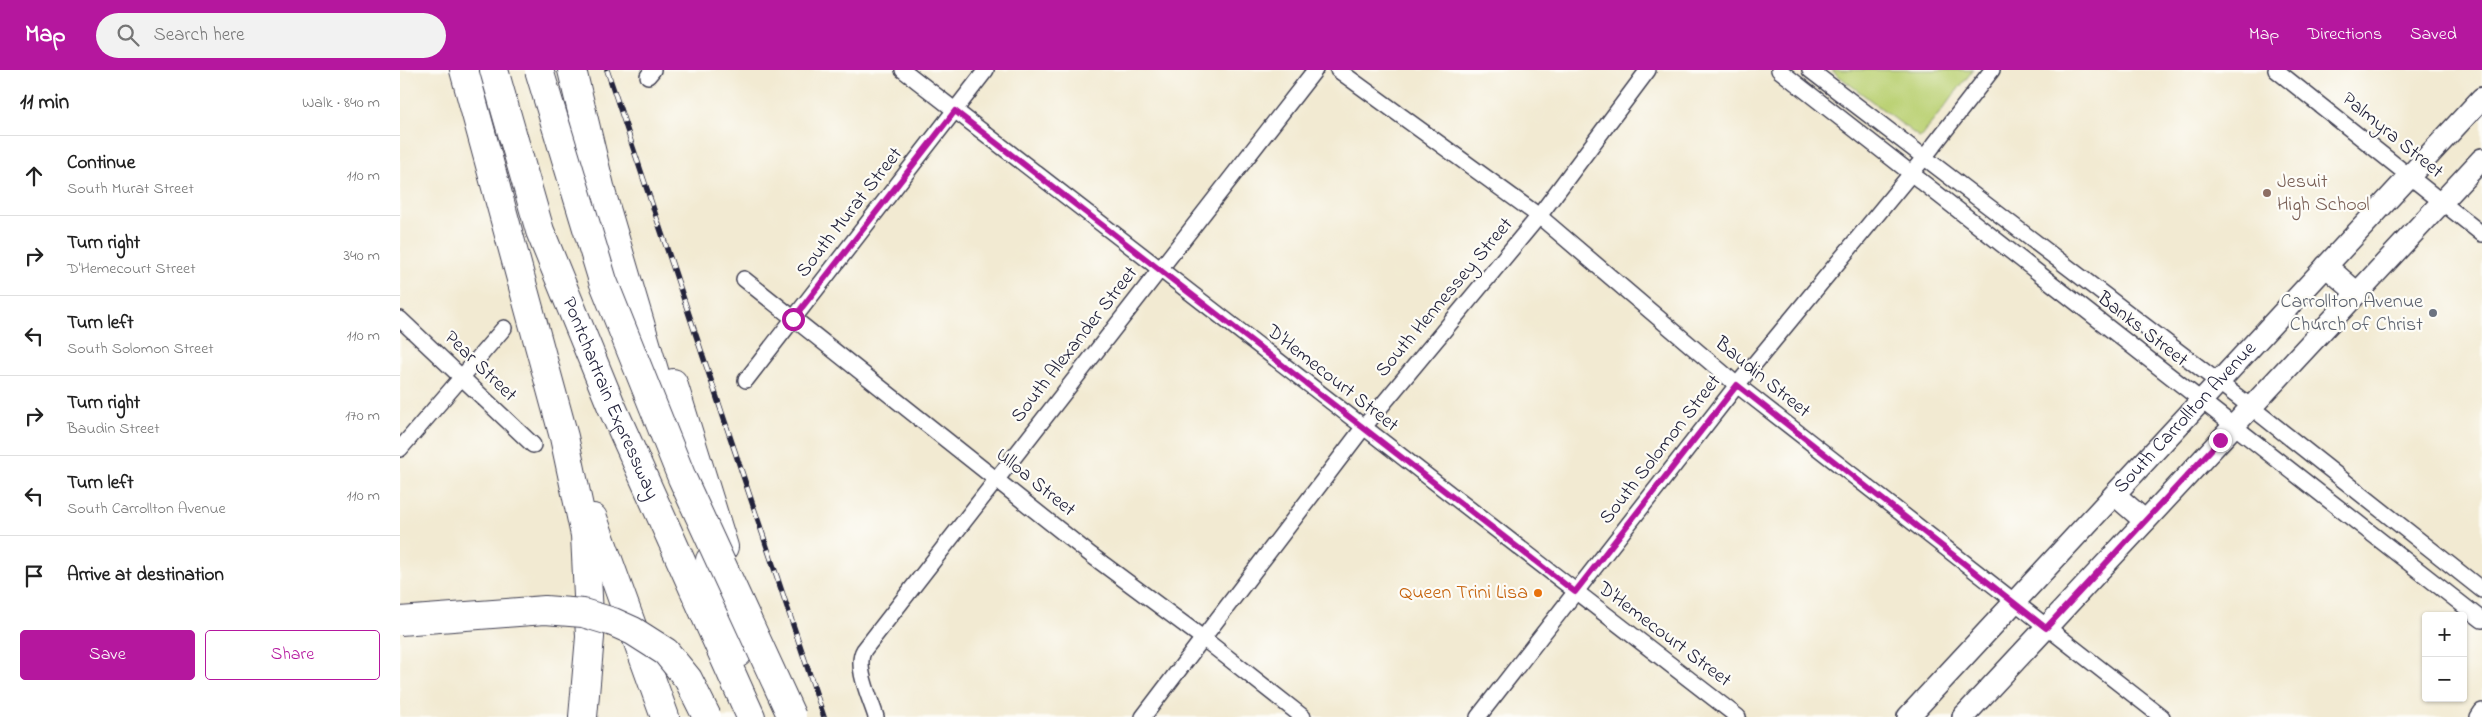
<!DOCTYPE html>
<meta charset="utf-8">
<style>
body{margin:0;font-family:"Indie Flower",sans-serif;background:#f2f2f2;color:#222}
.controls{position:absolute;right:15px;bottom:15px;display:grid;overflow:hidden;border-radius:5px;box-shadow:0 1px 4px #0004}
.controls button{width:45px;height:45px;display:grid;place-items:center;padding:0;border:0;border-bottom:1px solid #e0e0e0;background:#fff;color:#222;font:25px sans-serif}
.stop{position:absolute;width:15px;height:15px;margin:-11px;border:4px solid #b5179e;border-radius:50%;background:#fff}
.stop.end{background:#b5179e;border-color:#fff;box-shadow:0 1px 5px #0008}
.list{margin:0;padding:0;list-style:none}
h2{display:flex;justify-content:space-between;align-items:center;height:65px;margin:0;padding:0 20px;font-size:21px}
h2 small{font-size:16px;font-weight:400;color:#767676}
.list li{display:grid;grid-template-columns:32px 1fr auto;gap:15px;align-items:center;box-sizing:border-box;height:80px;padding:0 20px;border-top:1px solid #e0e0e0}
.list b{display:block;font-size:19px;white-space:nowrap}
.list p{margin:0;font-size:16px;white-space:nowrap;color:#767676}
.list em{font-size:16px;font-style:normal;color:#767676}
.actions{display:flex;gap:10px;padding:15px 20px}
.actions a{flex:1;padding:11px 0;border:1px solid #b5179e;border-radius:5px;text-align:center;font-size:18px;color:#b5179e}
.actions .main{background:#b5179e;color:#fff}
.icon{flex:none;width:28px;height:28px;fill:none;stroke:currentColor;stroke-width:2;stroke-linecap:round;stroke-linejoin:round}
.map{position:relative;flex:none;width:2082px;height:647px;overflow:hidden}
header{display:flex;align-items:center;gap:30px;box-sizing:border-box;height:70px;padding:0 25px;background:#b5179e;color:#fff}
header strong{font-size:24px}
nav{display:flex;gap:28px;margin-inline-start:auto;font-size:18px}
.search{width:350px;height:45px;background:#f2f2f2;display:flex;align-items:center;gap:12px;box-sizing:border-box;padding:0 18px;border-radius:28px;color:#767676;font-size:19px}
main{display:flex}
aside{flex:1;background:#fff}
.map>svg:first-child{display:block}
.green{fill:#bbd175;stroke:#6e7a58}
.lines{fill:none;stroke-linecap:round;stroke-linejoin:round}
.minor-casing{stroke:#414052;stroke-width:18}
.secondary-casing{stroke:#414052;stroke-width:24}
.motorway-casing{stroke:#414052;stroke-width:30}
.minor{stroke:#fff;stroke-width:15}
.secondary{stroke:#fff;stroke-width:21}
.motorway{stroke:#fff;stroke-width:28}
.rail-casing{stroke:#22223b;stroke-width:5.5}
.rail{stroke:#fdfcf7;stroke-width:4;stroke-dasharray:11;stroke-linecap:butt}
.motorway-bridge-casing{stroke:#414052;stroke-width:30;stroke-linecap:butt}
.motorway-bridge{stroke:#fff;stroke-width:28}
.route{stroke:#b5179e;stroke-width:6}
.education-dot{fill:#8d6e63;stroke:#fdfcf7;stroke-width:2}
.worship-dot{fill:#6b7280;stroke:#fdfcf7;stroke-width:2}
.food-dot{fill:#e8710a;stroke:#fdfcf7;stroke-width:2}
.labels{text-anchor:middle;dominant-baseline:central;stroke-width:4.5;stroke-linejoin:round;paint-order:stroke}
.street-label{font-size:20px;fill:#22223b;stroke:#fdfcf7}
.education-label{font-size:20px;fill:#785e54;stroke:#fdfcf7;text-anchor:start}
.worship-label{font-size:20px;fill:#5b616d;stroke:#fdfcf7;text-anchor:end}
.food-label{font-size:20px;fill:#c56008;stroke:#fdfcf7;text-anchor:end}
</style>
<header>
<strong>Map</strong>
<div class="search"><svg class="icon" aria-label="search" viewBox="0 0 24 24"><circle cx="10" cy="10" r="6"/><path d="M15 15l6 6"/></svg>Search here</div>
<nav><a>Map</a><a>Directions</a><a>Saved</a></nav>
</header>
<main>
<aside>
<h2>11 min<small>Walk · 840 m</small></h2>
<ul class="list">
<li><svg class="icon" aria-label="ahead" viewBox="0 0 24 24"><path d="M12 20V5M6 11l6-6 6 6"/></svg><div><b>Continue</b><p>South Murat Street</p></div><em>110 m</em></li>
<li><svg class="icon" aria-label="right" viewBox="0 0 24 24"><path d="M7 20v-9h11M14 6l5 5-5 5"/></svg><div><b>Turn right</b><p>D'Hemecourt Street</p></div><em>340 m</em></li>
<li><svg class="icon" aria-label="left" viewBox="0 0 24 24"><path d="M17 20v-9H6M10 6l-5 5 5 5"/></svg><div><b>Turn left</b><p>South Solomon Street</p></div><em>110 m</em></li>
<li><svg class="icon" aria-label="right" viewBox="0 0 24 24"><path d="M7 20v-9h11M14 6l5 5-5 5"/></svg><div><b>Turn right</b><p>Baudin Street</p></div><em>170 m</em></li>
<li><svg class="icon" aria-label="left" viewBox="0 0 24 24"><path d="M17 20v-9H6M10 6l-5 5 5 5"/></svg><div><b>Turn left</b><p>South Carrollton Avenue</p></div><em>110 m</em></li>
<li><svg class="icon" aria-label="arrive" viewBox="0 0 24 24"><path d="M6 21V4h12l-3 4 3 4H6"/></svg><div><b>Arrive at destination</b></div></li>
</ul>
<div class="actions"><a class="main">Save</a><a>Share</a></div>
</aside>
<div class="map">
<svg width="2082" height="647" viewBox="0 0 2082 647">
<rect width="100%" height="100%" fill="#fdfcf7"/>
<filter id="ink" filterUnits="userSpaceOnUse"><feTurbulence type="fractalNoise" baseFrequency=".02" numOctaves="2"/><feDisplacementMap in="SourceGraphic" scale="10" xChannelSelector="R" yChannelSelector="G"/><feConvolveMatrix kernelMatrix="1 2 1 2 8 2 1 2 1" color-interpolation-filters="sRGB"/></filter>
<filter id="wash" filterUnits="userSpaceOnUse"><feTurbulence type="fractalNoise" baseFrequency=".0096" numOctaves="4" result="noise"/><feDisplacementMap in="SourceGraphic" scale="20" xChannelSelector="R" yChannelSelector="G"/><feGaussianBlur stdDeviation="1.12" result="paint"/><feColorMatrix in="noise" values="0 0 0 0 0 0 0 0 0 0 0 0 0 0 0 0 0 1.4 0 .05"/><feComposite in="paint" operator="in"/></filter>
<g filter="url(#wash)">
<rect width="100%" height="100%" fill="#f2ead2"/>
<polygon class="green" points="1431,0 1573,0 1520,68"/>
</g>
<g filter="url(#ink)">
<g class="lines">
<defs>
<g id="minor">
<polyline points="503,0 1338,647"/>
<polyline points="938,0 1139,146 1337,315 1762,647"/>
<polyline points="1379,0 2082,550"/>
<polyline points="1410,0 1851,337 2082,520"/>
<polyline points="1876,0 2082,164"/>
<polyline points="248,6 253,0"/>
<polyline points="344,209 691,485 804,569 903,647"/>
<polyline points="0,249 133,375"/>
<polyline points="346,310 586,0"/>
<polyline points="0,379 104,258"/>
<path d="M476 647C471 630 454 596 464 580L915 0"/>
<polyline points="743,647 963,358 1139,146 1248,0"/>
<polyline points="1078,647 1337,315 1523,89 1592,0"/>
<polyline points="2078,647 2082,641"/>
</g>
<g id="secondary">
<polyline points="1926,196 1957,223"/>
<polyline points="1715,425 1745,451"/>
<path id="s1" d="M1508 647 2082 28"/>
<polyline points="1563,647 2082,89"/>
</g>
<g id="motorway">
<polyline points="64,0 164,367 185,465 190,567 183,647"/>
<path id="s2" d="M94 0 140 161 211 335 351 647"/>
<polyline points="172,0 202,125 266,341"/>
<polyline points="273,313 324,477"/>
<polyline points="193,448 265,647"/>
<polyline points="310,490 338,583"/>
</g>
</defs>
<use href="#minor" class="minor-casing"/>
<use href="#secondary" class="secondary-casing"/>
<use href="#motorway" class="motorway-casing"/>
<use href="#minor" class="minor"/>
<use href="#secondary" class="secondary"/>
<use href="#motorway" class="motorway"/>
<defs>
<polyline id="rail" points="207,0 424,647"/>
</defs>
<use href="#rail" class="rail-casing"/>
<use href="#rail" class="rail"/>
<defs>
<g id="motorway-bridge">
<polyline points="139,0 203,211 282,408 392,647"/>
<polyline points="0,551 145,540 183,543 213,552 233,561 266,582 288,609 307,647"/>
</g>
</defs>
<use href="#motorway-bridge" class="motorway-bridge-casing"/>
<use href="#motorway-bridge" class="motorway-bridge"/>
</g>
</g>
<g class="lines" filter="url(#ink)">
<polyline class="route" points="393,249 555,41 1175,522 1337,315 1646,558 1820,370"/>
</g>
<circle class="education-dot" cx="1867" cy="123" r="5"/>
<circle class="worship-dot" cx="2033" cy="243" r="5"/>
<circle class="food-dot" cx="1138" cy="523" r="5"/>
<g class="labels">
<g class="street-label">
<text transform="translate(1992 66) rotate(39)">Palmyra Street</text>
<text transform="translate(450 143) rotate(-52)">South Murat Street</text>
<text transform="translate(1045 228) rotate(-50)">South Hennessey Street</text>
<text transform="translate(1742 260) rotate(38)">Banks Street</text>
<text transform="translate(675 275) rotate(-52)">South Alexander Street</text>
<text transform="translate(80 297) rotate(44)">Pear Street</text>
<text transform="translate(1362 308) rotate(39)">Baudin Street</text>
<text transform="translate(932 309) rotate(38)">D'Hemecourt Street</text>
<text stroke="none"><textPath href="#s2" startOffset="349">Pontchartrain Expressway</textPath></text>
<text stroke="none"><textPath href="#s1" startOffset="408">South Carrollton Avenue</textPath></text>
<text transform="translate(1261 380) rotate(-52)">South Solomon Street</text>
<text transform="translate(635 413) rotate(39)">Ulloa Street</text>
<text transform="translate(1264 565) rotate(37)">D'Hemecourt Street</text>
</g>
<g class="education-label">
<text x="1877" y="112">Jesuit<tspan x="1877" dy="23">High School</tspan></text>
</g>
<g class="worship-label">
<text x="2023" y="232">Carrollton Avenue<tspan x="2023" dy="23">Church of Christ</tspan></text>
</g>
<g class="food-label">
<text x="1128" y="523">Queen Trini Lisa</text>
</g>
</g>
</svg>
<div class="controls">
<button>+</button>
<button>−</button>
</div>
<div class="stop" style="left:393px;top:249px"></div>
<div class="stop end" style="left:1820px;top:370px"></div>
</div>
</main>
